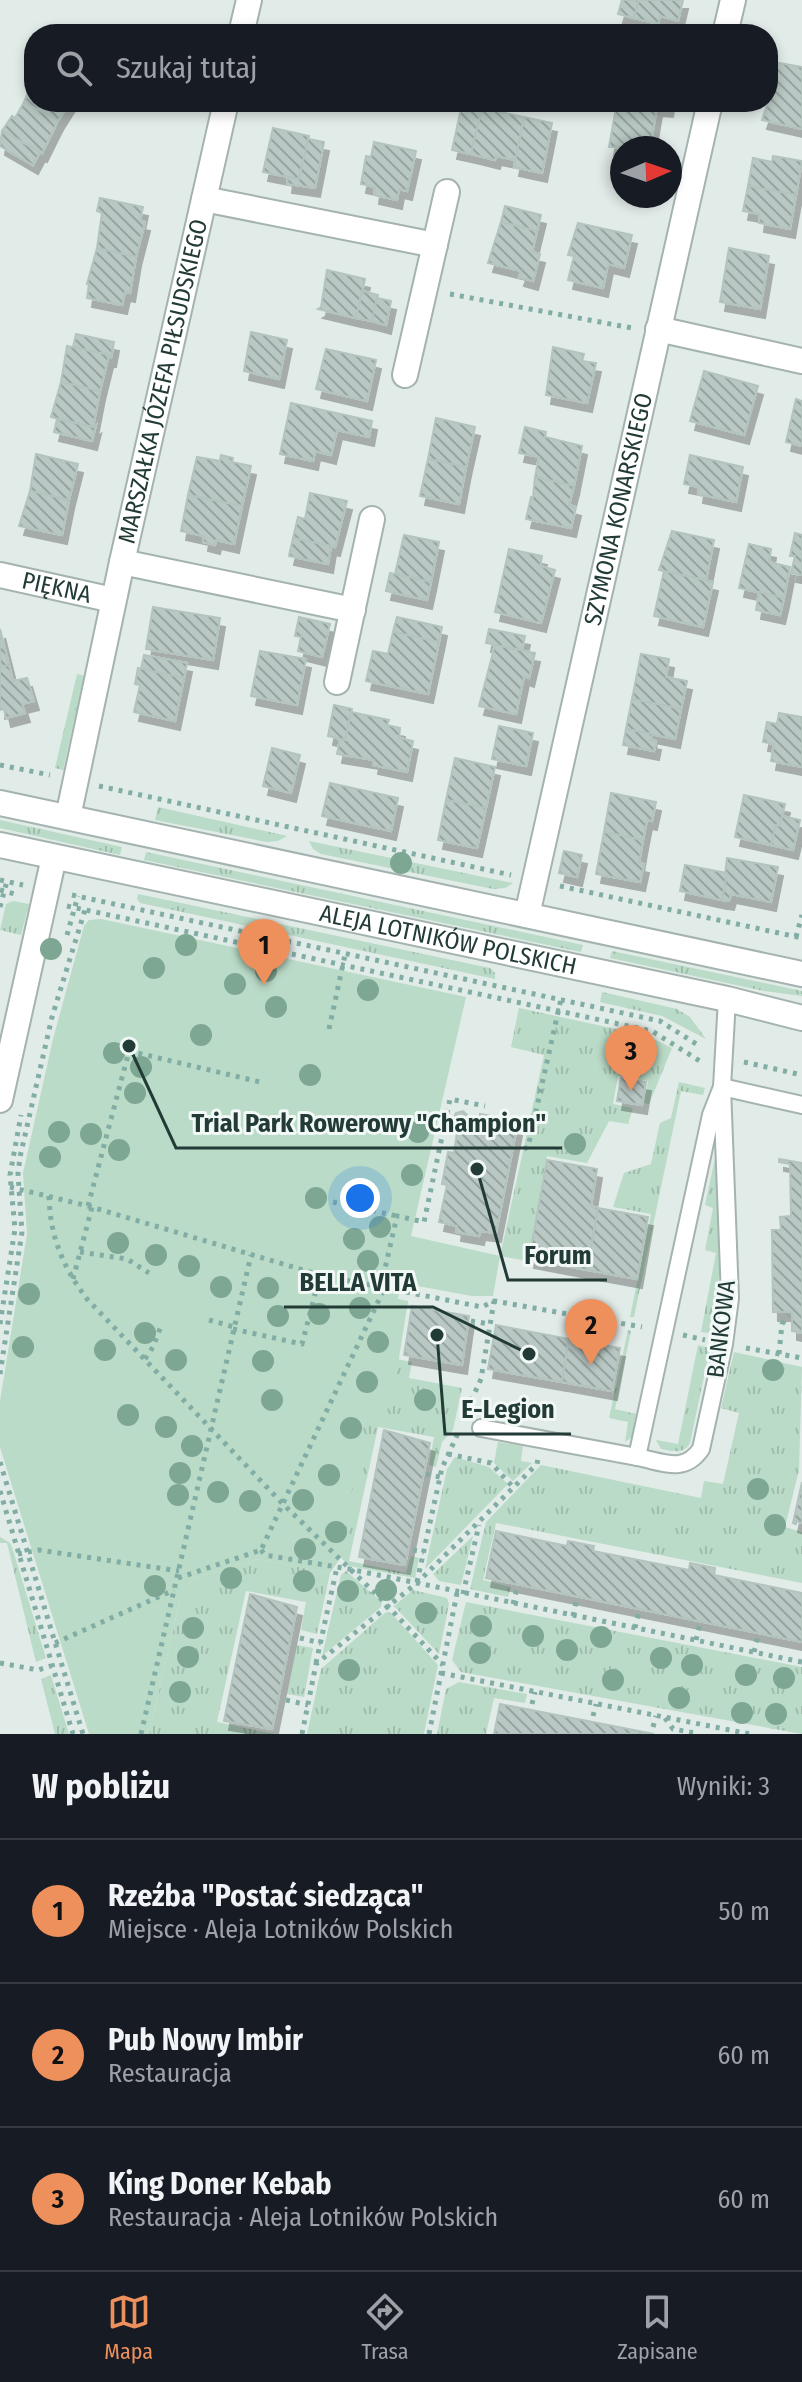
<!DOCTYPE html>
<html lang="pl">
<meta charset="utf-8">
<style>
body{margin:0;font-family:"Fira Sans Condensed",sans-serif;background:#242831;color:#f1f3f6}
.compass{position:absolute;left:610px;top:136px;width:72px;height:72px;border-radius:50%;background:#171b24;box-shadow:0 4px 12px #0003;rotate:88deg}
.you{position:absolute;left:360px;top:1198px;width:28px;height:28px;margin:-20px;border:6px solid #fff;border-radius:50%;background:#1a73e8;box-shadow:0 0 0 12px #1a73e833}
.badge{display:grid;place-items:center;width:52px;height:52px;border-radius:50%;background:#ed905c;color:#111;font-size:26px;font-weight:700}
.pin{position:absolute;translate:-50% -66px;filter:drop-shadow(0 2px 4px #0008)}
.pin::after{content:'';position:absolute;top:42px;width:28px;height:24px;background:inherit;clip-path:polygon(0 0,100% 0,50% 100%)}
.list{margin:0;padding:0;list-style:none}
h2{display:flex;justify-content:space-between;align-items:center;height:104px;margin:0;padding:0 32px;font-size:34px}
h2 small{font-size:26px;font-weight:400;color:#9ea1a6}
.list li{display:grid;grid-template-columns:52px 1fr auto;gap:24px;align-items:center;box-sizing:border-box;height:144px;padding:0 32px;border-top:2px solid #363941}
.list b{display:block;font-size:30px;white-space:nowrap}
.list p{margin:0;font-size:26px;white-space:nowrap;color:#9ea1a6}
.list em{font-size:26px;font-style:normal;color:#9ea1a6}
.icon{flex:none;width:44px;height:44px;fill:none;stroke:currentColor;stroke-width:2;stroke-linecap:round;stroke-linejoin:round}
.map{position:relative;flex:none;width:802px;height:1734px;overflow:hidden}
.search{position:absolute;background:#171b24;box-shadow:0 4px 12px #0003;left:24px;right:24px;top:24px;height:88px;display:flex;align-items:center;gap:20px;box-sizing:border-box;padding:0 28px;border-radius:32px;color:#9ea1a6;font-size:30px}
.sheet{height:536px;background:#171b24}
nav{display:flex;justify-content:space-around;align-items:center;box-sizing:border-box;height:112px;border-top:2px solid #363941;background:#171b24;font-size:22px;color:#9ea1a6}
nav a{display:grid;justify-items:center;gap:4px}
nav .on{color:#ed905c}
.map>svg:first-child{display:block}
.grass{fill:url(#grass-tufts)}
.park{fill:#badbc7}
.building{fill:url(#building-back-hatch);stroke:#b3c4bf;stroke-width:2;filter:url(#shadow)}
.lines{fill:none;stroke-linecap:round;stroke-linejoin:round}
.service-casing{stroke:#a4b3af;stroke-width:20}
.minor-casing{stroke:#a4b3af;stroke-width:28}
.tertiary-casing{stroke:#a4b3af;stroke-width:28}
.path{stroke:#82ada5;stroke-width:5;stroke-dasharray:4 6;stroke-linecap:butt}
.service{stroke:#fff;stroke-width:16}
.minor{stroke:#fff;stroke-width:24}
.tertiary{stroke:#fff;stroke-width:24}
.tree{fill:#7ea793}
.labels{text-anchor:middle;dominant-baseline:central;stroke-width:6;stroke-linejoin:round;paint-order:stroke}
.street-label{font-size:24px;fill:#223b37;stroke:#f1f8f5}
.leader{fill:none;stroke:#223b37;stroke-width:3}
.callout-dot{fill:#223b37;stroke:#f1f8f5;stroke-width:3}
.callout-label{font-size:26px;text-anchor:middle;font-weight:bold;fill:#223b37;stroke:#f1f8f5;stroke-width:6;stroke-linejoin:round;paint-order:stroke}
</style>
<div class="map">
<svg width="802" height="1734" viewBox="0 0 802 1734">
<defs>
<pattern id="grass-tufts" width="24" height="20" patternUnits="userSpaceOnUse" patternTransform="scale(2)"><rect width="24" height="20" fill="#badbc7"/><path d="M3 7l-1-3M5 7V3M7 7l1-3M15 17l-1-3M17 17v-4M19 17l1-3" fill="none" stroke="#a0bdac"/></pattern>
<pattern id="building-back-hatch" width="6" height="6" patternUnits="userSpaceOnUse" patternTransform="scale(2)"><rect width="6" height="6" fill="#b9c8c4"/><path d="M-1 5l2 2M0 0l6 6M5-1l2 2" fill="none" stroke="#96a4a0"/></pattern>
<filter id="shadow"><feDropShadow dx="5" dy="9" stdDeviation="0" flood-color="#0004"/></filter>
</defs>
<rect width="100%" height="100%" fill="#e1ebe7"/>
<g class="grass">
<polygon points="77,674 84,676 63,770 55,768"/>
<polygon points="158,807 287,836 278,841 267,842 155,820"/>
<polygon points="0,820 122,847 120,855 0,828"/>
<polygon points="309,841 513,883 505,888 493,889 321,854 313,849"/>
<polygon points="146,852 583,945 581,952 144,860"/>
<polygon points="138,894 490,968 495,973 495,979 140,903 137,899"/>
<polygon points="13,901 29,904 21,935 0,930 6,904"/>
<polygon points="612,951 802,991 802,996 764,991 610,958"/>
<polygon points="602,992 677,1009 690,1017 706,1039 662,1016 600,1002"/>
<polygon points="519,1008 648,1036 672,1048 649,1104 644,1103 648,1081 618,1076 613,1104 633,1108 628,1124 609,1121 587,1163 547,1156 528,1261 500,1256 544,1055 511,1047"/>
<polygon points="679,1082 705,1088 703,1095 681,1091 634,1317 630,1317 651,1214 613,1207 624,1173 651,1164 660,1123 671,1118"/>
<path d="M715 1158C716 1202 727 1298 709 1333L701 1332 716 1253 705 1250 713 1208 705 1205Z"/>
<polygon points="408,1301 397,1359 412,1362 409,1378 462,1388 453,1430 442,1442 436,1467 429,1465 434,1437 378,1427 349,1561 406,1573 411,1556 419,1558 415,1578 349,1566 287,1502"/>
<polygon points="628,1330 631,1331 615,1409 636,1414 632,1437 625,1442 628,1422 609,1418"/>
<path d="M698 1345 710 1348 690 1443C683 1455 673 1451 661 1449L656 1440 678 1444Z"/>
<polygon points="734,1352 802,1367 799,1470 785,1527 802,1532 802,1583 496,1523 483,1580 511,1587 508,1597 470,1589 486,1522 541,1465 701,1498 704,1481 723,1484 739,1413 721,1408"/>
<polygon points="498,1442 523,1446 521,1461 532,1463 513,1481 494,1463"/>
<polygon points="455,1457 489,1467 508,1484 425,1569 447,1469"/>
<polygon points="473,1536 461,1585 439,1581 433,1574"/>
<polygon points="0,1537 10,1543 12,1547 46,1658 36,1662 7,1543 0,1543"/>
<polygon points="258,1559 330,1573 317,1634 301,1630 306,1602 246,1591 217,1722 275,1734 149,1734 180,1600 192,1579"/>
<polygon points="346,1571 382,1602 381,1607 322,1656 341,1575"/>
<polygon points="413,1590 447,1598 449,1604 439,1654 394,1606"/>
<polygon points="466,1602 802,1667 802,1734 461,1672 452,1660"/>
<polygon points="386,1612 391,1613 438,1665 424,1734 307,1734 321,1669"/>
<polygon points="297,1645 313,1648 304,1697 287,1694"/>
<polygon points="51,1675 69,1734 55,1734 41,1679"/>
<polygon points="459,1682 527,1694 525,1703 494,1698 486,1734 437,1734 446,1689"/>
</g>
<polygon class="park" points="101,919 466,997 411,1236 500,1256 493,1296 472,1296 401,1283 398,1299 408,1301 391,1409 366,1404 341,1557 330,1573 258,1559 192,1579 180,1600 149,1734 89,1734 0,1447 0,1401 27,1234 23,1173 53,1039 84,926 89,920"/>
<g class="building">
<polygon points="622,0 639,0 634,18 618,14"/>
<polygon points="639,0 683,0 678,21 660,16 658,24 634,18"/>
<polygon points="774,62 802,67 802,129 762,120 768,102"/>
<polygon points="34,78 34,102 70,102 58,121 24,102"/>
<polygon points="24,102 58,121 42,153 2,131 12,116 15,118"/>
<polygon points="617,102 669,102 668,108 657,107 650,148 609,147"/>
<polygon points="462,104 482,108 471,154 452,150"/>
<polygon points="482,108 524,117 516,160 496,156 495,160 471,154"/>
<polygon points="524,117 552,123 542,173 514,167"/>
<polygon points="273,128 309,136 299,179 263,172"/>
<polygon points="2,131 40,152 33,165 0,146"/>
<polygon points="308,139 324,142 315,188 287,184 288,177 299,179"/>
<polygon points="374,142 416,151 407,191 399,189 397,200 374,195 375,187 361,184 366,156 371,157"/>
<polygon points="773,156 802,161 796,195 748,186 753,158 772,162"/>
<polygon points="748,186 796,195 790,229 759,223 760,214 743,211"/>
<polygon points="100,198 143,207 140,221 145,222 136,257 97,248 102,213 97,211"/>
<polygon points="505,206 541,215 537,231 501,222"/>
<polygon points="501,222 537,231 532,252 540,254 533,281 519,277 521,271 488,263"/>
<polygon points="578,223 632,235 624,268 608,264 603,288 568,280 574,256 568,255"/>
<polygon points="97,248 136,257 130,293 125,292 122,305 87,298 89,284 87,284"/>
<polygon points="729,248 769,256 760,309 720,302"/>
<polygon points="327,270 365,279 356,318 318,309 321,307"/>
<polygon points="362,291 378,295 372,321 356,318"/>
<polygon points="377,298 391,301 386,325 372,321"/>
<polygon points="251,332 287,340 279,379 244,371"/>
<polygon points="76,334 114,342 111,358 108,358 109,355 73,347"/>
<polygon points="67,346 109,355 100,391 61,382"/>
<polygon points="553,347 584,354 582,361 596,363 587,403 546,395"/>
<polygon points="326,349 376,360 367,401 316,389"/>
<polygon points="704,371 758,386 744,435 690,421"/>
<polygon points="61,382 100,391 93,427 51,417"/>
<polygon points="796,399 802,401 802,446 786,442"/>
<polygon points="291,403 372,421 369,437 337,430 331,455 315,451 313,461 280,454"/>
<polygon points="436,418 475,427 466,467 428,459"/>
<polygon points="57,419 93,427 96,425 92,441 54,432"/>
<polygon points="525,427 546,432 545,437 582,446 574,486 535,477 539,457 519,453"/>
<polygon points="36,454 78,464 69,500 30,491"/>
<polygon points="221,455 233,458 232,462 251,466 242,506 188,495 197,457 220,461"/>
<polygon points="690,455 743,467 736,502 698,494 699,487 684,484"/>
<polygon points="428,459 466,467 459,504 420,496"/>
<polygon points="535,477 574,486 569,505 576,507 571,528 526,519 531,497 533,497"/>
<polygon points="30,491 69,500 62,535 19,526"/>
<polygon points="310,493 347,501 335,547 293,538 298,517 305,519"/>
<polygon points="188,495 242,506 234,544 216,540 215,545 203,542 204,536 181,531"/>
<polygon points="672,531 714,540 706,580 659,570"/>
<polygon points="795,533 802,535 802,575 791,573 795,556 790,556"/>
<polygon points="404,535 439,542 431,582 395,574"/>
<polygon points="293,538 331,546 328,564 289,556"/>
<polygon points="749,544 771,549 769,562 790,567 784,598 739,588"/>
<polygon points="509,549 542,556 540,566 555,570 541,623 495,612"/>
<polygon points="664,571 713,582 703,627 654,616"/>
<polygon points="390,573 431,582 427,600 386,591"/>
<polygon points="759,592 784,598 780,615 756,610"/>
<polygon points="153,607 220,618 213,660 146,649"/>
<polygon points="299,617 330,624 322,657 298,651 301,637 295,636"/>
<polygon points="397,617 442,627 439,642 393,632"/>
<polygon points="0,629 9,665 0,667"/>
<polygon points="489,629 525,636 522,650 486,643"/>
<polygon points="393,632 439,642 428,694 366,681 373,651 388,654"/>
<polygon points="495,645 535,653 529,678 524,676 516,714 479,706"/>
<polygon points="260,651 306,659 297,705 251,696"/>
<polygon points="641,654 669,659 666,677 687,681 681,709 632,699"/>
<polygon points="144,655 187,663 184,678 141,669"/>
<polygon points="9,665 13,681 27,678 34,701 22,704 25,713 6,718 4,709 0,710 0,667"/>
<polygon points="138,668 184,678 175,721 134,712 140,685 135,684"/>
<polygon points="632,699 681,709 675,739 626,729"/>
<polygon points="334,705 352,709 345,740 328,736"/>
<polygon points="351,712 389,720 387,725 400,728 399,738 413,741 407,772 373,765 374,760 337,754 340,739 345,740"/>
<polygon points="779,713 802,717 802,767 771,761 774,744 763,742 767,722 777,724"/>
<polygon points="499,726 533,733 526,766 492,759"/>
<polygon points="626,729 652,734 651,740 656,741 654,751 623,745"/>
<polygon points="272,748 300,755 291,793 263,786"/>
<polygon points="455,758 495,767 486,808 446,800"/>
<polygon points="330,783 398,798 391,831 322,816"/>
<polygon points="611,793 656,802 652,821 647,820 643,840 604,832"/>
<polygon points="744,795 785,804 780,826 776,825 771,845 735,837"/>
<polygon points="446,800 486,808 477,848 438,840"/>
<polygon points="782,816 800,820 793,850 771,845 776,825 780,826"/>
<polygon points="604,832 643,840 639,863 644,864 640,882 596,874"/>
<polygon points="564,851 582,855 577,877 559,873"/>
<polygon points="727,858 778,867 771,902 731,894 729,901 722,900"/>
<polygon points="685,865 727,873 722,900 680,891"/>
<polygon points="621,1078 646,1082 642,1105 617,1101"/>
<polygon points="463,1111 470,1118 479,1120 480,1114 508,1119 507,1125 517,1127 496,1233 480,1231 479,1236 456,1232 457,1226 439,1222 447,1185 442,1184 448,1152 454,1153 458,1126 453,1119 456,1113"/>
<polygon points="779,1159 802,1163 802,1333 792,1331 792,1312 773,1312 772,1230 781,1230 780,1217 791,1216 790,1164 779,1162"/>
<polygon points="547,1160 597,1169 591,1206 598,1208 587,1270 529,1259"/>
<polygon points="598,1208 648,1217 637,1279 587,1270"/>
<polygon points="412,1306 469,1316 462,1365 404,1355"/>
<polygon points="496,1325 569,1339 562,1382 488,1369"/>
<polygon points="569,1339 620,1348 612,1391 562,1382"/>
<polygon points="384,1430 430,1443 405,1565 359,1557"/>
<polygon points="802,1482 802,1523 796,1521 796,1524 793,1523"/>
<polygon points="496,1531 567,1546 568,1541 594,1546 593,1551 689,1570 690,1563 715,1568 714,1575 802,1593 802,1642 486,1578"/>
<polygon points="250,1594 297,1607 272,1729 224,1721"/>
<polygon points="500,1704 654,1734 494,1734"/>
</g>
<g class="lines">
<defs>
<g id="service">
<polyline points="481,1428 637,1457 711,1115 722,1087 727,999"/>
<path d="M637 1457C663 1462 684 1474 701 1449L724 1344 730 1298 722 1087 802 1105"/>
</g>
<g id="minor">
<polyline points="241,34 249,0"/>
<polyline points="725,34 733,0"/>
<polyline points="204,199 435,245"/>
<polyline points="658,329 802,361"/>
<polyline points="405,375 447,192"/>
<polyline points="122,562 353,610"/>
<path id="s1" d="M0 575 113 600"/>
<polyline points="337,682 372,519"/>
<path id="s2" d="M68 817 122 562 226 102"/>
<path id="s3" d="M527 915 710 102"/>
<polyline points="0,1100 54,857"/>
</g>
<g id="tertiary">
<polyline points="0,803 802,974"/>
<path id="s4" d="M0 845 727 999 802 1018"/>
</g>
</defs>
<use href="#service" class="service-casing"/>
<use href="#minor" class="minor-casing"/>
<use href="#tertiary" class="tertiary-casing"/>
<g class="path">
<polyline points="450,294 632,328"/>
<polyline points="0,765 50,775"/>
<polyline points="99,786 511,875"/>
<polyline points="0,880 23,885"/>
<polyline points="560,886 802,938"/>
<polyline points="0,890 19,895"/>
<polyline points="72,895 660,1021 701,1047"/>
<polyline points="67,906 652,1031 703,1063"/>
<polyline points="0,907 7,881"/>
<polyline points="67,935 78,896"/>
<polyline points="796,937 802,915"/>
<polyline points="329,1029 345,955"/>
<polyline points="744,1062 802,1075"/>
<polyline points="524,1149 528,1147 561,999"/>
<polyline points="10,1187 88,1206 320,1275 482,1307 494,1301 642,1327"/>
<path d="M49 1196C50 1237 63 1267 87 1299L282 1503 382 1600 443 1665"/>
<polyline points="333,1202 397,1216"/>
<polyline points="88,1206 129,1051 260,1082"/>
<polyline points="80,1252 127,1259 149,1273"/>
<polyline points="73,1279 92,1207"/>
<polyline points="381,1286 397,1216 424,1222 450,1099 485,1106"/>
<polyline points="209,1320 234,1327"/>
<polyline points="471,1321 490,1324"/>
<polyline points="0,1324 15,1229 10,1175 21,1115"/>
<polyline points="233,1329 302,1344 320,1275"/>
<polyline points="683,1335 705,1340"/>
<polyline points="746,1348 802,1358"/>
<polyline points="779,1354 782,1324 789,1315"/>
<polyline points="145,1359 153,1347 161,1326"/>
<polyline points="0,1374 22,1232 18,1174 20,1157 52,1017 85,910"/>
<polyline points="467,1410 481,1379 494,1301"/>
<polyline points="448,1454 491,1463 513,1487"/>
<polyline points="0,1462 83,1734"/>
<polyline points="426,1474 440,1477"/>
<polyline points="0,1491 73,1734"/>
<polyline points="261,1550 265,1555 349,1569 802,1662"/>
<polyline points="413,1550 424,1552"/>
<polyline points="18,1554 39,1550 179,1571"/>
<polyline points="178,1578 261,1550 385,1287"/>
<polyline points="417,1582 442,1468 459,1431"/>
<polyline points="463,1594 479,1525"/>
<polyline points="513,1604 517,1588"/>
<polyline points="573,1616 577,1598"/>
<polyline points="635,1628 639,1612"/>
<polyline points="300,1638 321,1643"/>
<polyline points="696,1640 700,1624"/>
<polyline points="55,1643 174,1590"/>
<polyline points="754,1652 758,1636"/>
<polyline points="0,1663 38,1670 51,1666"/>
<polyline points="316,1663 337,1567"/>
<polyline points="441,1673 750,1734"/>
<polyline points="286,1700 308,1705"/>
<polyline points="532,1704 535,1692"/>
<polyline points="593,1716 596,1704"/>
<polyline points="665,1718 673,1729 695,1733"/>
<polyline points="653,1727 656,1716"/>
<polyline points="141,1734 251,1255"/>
<polyline points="302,1734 316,1664 417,1583 537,1464 538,1459"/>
<polyline points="429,1734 457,1593"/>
</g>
<use href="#service" class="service"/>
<use href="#minor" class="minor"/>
<use href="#tertiary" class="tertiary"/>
</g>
<g class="tree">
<circle cx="401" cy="863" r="11"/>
<circle cx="186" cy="945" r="11"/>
<circle cx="51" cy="949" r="11"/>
<circle cx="154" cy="968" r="11"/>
<circle cx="266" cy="971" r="11"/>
<circle cx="235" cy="984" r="11"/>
<circle cx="368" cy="990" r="11"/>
<circle cx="276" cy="1007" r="11"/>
<circle cx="201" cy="1035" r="11"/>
<circle cx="114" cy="1053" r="11"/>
<circle cx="141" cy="1067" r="11"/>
<circle cx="310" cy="1075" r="11"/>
<circle cx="135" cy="1093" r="11"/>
<circle cx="59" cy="1132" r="11"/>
<circle cx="418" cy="1132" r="11"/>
<circle cx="91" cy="1134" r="11"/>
<circle cx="575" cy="1144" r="11"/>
<circle cx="119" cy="1150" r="11"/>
<circle cx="50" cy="1157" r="11"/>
<circle cx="412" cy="1175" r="11"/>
<circle cx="316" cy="1198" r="11"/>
<circle cx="380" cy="1227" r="11"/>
<circle cx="354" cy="1239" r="11"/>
<circle cx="118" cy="1243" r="11"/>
<circle cx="156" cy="1255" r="11"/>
<circle cx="368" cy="1261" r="11"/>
<circle cx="189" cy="1266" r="11"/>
<circle cx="221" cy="1287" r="11"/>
<circle cx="268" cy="1288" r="11"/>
<circle cx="29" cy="1294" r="11"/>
<circle cx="360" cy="1308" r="11"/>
<circle cx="319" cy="1314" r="11"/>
<circle cx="278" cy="1316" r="11"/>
<circle cx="145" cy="1333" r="11"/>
<circle cx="378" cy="1342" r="11"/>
<circle cx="23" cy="1347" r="11"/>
<circle cx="105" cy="1350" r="11"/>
<circle cx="176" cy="1360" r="11"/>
<circle cx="263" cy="1361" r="11"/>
<circle cx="773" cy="1370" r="11"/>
<circle cx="367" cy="1382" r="11"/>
<circle cx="272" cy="1400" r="11"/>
<circle cx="425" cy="1400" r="11"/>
<circle cx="128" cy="1415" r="11"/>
<circle cx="166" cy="1427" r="11"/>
<circle cx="351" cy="1428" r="11"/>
<circle cx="192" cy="1446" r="11"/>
<circle cx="180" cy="1473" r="11"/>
<circle cx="329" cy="1475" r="11"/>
<circle cx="758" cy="1489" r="11"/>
<circle cx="218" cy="1492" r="11"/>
<circle cx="178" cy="1495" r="11"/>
<circle cx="303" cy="1500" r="11"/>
<circle cx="250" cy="1501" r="11"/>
<circle cx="775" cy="1525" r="11"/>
<circle cx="336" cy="1532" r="11"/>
<circle cx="305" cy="1549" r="11"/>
<circle cx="231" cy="1578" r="11"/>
<circle cx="304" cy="1581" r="11"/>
<circle cx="155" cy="1586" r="11"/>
<circle cx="386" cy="1590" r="11"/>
<circle cx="348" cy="1591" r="11"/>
<circle cx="426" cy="1613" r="11"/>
<circle cx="481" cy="1626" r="11"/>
<circle cx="193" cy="1628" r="11"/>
<circle cx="533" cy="1636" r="11"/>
<circle cx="601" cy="1637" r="11"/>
<circle cx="567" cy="1650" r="11"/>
<circle cx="480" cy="1653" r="11"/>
<circle cx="188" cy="1657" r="11"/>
<circle cx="661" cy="1658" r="11"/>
<circle cx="692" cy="1665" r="11"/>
<circle cx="349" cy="1670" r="11"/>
<circle cx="746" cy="1675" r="11"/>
<circle cx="784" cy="1678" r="11"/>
<circle cx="613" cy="1680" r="11"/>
<circle cx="180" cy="1692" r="11"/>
<circle cx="679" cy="1698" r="11"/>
<circle cx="742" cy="1713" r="11"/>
<circle cx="776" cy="1714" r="11"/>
</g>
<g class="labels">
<g class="street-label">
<text stroke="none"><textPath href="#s2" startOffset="446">MARSZAŁKA JÓZEFA PIŁSUDSKIEGO</textPath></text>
<text stroke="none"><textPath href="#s3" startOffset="416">SZYMONA KONARSKIEGO</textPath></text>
<text stroke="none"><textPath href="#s1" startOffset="58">PIĘKNA</textPath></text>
<text stroke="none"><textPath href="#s4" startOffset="458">ALEJA LOTNIKÓW POLSKICH</textPath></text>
<text transform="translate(721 1329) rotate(-83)">BANKOWA</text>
</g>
</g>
<path class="leader" d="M129 1046L176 1148H562M477 1169L508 1280H607M529 1354L433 1307H284M437 1335L445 1434H571"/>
<g class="callout-dot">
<circle cx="129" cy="1046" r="8"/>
<circle cx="477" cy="1169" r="8"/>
<circle cx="529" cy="1354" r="8"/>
<circle cx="437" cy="1335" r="8"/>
</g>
<g class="callout-label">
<text x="369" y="1132">Trial Park Rowerowy "Champion"</text>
<text x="558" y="1264">Forum</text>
<text x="358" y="1291">BELLA VITA</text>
<text x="508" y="1418">E-Legion</text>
</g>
</svg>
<svg class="compass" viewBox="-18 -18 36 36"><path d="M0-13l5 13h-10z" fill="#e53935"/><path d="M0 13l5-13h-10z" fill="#9ea1a6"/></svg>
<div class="you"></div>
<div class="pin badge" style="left:264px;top:985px">1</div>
<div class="pin badge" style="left:591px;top:1365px">2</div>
<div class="pin badge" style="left:631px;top:1091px">3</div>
<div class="search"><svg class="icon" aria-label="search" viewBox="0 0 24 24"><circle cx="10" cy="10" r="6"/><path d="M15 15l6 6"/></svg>Szukaj tutaj</div>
</div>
<section class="sheet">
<h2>W pobliżu<small>Wyniki: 3</small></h2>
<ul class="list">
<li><span class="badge">1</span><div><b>Rzeźba &quot;Postać siedząca&quot;</b><p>Miejsce · Aleja Lotników Polskich</p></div><em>50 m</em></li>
<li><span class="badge">2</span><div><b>Pub Nowy Imbir</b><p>Restauracja</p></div><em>60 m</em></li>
<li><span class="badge">3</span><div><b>King Doner Kebab</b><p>Restauracja · Aleja Lotników Polskich</p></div><em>60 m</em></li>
</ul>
</section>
<nav>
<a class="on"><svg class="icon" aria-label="map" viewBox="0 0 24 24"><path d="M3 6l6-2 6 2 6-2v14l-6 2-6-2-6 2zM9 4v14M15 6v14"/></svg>Mapa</a>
<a><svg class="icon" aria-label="directions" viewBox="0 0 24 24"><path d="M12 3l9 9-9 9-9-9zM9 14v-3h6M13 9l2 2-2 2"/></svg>Trasa</a>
<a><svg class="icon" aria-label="saved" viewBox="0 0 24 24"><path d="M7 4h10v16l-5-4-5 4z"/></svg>Zapisane</a>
</nav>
